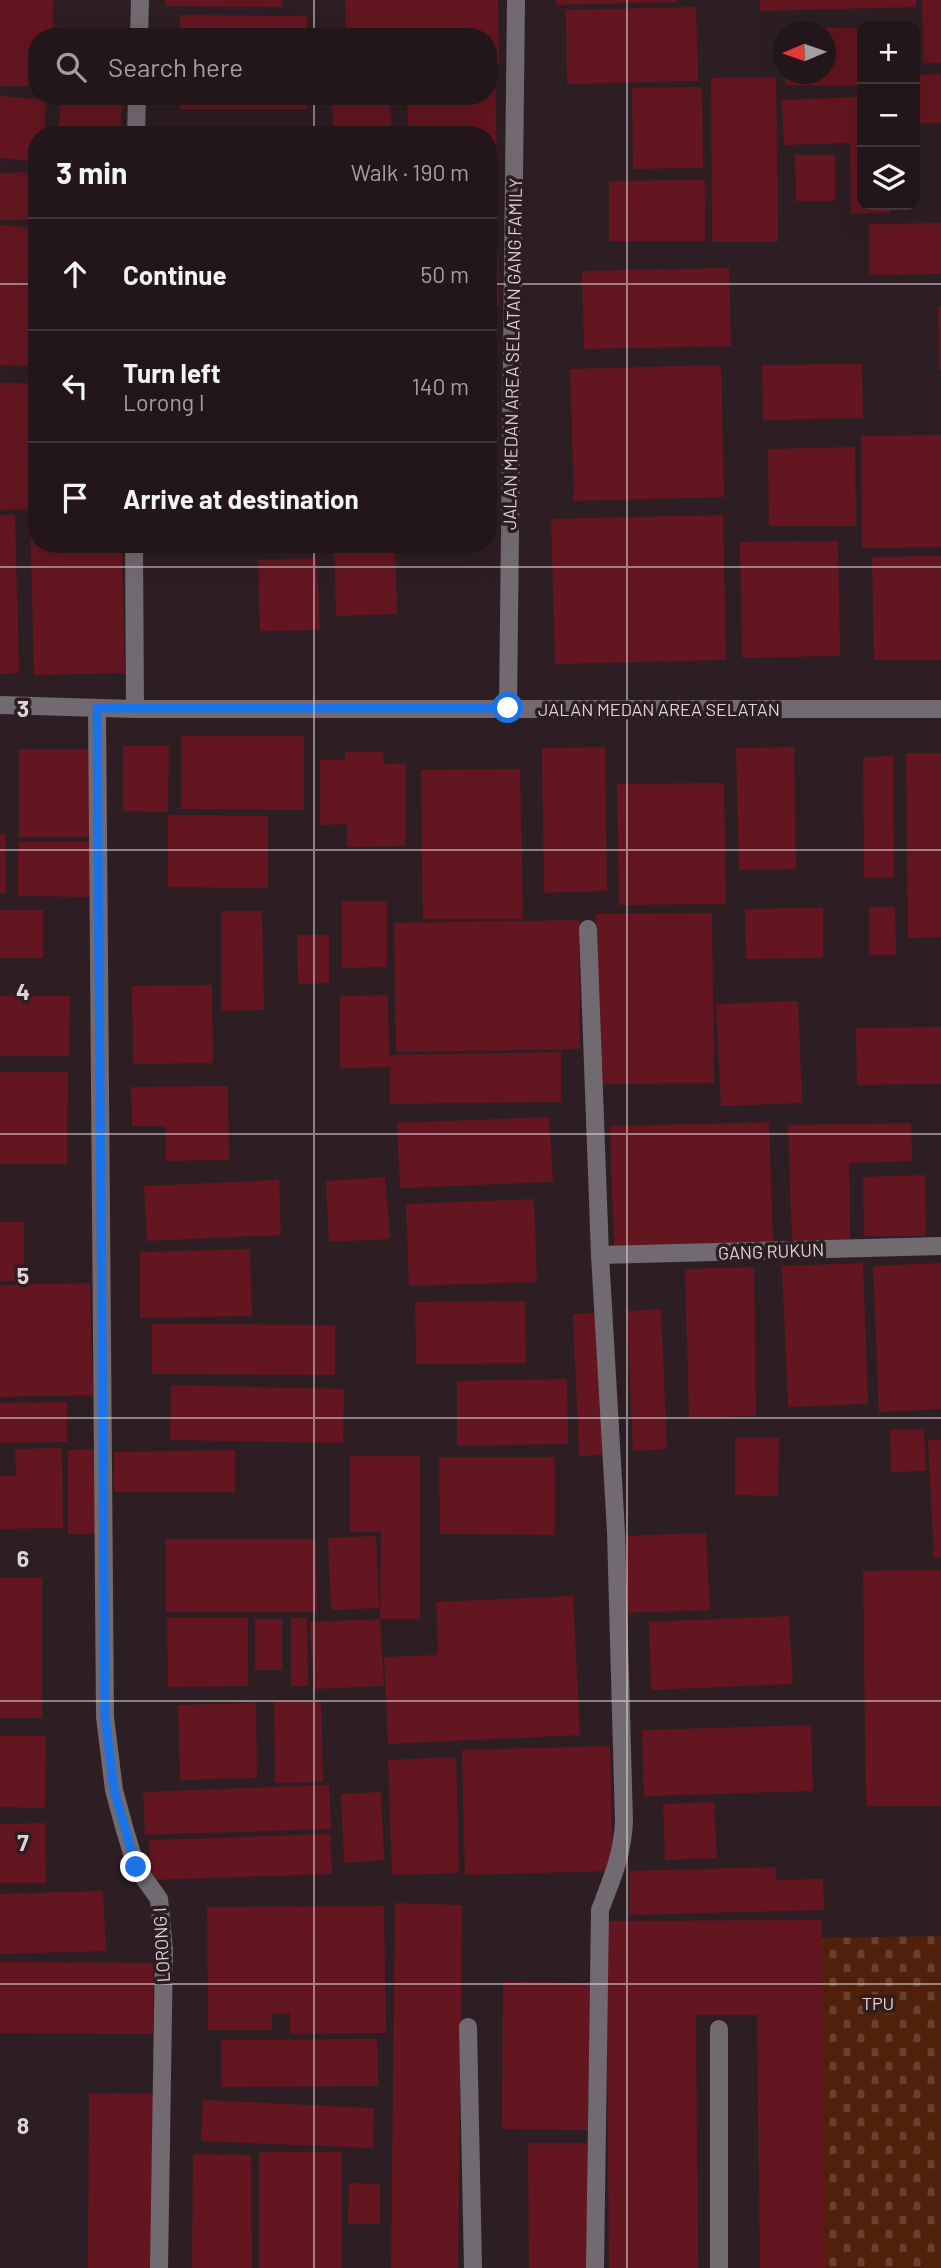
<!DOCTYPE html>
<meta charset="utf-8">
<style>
body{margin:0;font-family:Barlow,sans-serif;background:#2e2328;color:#f1f3f6}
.controls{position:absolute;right:21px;top:21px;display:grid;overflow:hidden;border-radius:14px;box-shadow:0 7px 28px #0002}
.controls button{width:63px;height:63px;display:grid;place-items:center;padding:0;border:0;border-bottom:2px solid #3f353a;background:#22161b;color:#f1f3f6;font:35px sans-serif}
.compass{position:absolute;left:773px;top:21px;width:63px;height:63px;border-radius:50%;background:#22161b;box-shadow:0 7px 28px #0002;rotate:268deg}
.stop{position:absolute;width:21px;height:21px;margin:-16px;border:5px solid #1a73e8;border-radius:50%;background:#fff}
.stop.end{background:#1a73e8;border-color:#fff;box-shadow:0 2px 7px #0008}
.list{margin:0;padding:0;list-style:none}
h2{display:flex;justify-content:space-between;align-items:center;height:91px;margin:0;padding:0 28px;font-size:30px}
h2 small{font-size:23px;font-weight:400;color:#a29fa3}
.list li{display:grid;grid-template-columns:46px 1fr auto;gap:21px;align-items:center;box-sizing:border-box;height:112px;padding:0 28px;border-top:2px solid #3f353a}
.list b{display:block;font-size:26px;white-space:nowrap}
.list p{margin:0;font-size:23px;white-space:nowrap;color:#a29fa3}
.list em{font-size:23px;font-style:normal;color:#a29fa3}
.icon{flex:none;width:38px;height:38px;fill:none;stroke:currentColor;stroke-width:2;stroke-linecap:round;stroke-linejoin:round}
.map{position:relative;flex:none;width:941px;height:2268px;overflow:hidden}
.search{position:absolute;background:#22161b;box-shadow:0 7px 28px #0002;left:28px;top:28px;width:469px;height:77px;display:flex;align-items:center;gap:18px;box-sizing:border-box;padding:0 24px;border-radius:28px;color:#a29fa3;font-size:26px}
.panel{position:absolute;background:#22161b;box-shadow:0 7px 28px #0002;left:28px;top:126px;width:469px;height:427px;border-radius:28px}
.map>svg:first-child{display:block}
.cemetery{fill:url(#cemetery-stones)}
.building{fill:#63161f}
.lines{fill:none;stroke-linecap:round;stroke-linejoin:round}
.minor{stroke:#716a70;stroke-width:18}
.route{stroke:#1a73e8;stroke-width:9}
.grid{fill:none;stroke:#ded3d7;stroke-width:2;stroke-opacity:0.55}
.labels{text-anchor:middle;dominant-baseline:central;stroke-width:7;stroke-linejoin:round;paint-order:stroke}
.street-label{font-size:18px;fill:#ded3d7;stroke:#2d1e24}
.park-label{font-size:18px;fill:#fbcfbd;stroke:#2d1e24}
.grid-label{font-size:23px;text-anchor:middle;font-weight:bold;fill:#ded3d7;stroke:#2d1e24;stroke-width:7;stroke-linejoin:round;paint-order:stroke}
</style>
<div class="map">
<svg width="941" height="2268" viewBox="0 0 941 2268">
<defs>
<pattern id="cemetery-stones" width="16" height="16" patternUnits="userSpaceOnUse" patternTransform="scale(1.75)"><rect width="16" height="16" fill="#4f200a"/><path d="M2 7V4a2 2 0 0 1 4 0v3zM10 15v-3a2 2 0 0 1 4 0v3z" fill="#68402d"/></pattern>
</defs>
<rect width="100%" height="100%" fill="#2d1e24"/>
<polygon class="cemetery" points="941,1936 941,2268 821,2268 814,1938"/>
<g class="building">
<polygon points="0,0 53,0 53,37 37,37 37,86 0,86"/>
<polygon points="166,0 282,0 282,7 166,6"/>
<polygon points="345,0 498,0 499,63 488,64 488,37 346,37"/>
<polygon points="555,0 677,0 677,2 556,5"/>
<polygon points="760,0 916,0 916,7 760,11"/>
<polygon points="922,0 941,0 941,63 923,63"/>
<polygon points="696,7 698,81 567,84 566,10"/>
<polygon points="180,15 307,16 307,37 180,37"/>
<polygon points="785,27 862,28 862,86 785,85 785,74 825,74 825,32 785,32"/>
<polygon points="941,74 941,123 915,123 915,75"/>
<polygon points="776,77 778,242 712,242 711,78"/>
<polygon points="488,82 495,82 497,156 488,156 488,135 408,135 407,96 488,96"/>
<polygon points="702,87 703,168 633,169 632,88"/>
<polygon points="0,96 46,100 44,135 37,135 37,162 0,158"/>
<rect x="180" y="96" width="127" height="13"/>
<polygon points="332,96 390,96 391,135 333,135"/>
<polygon points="862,97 862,205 890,205 890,213 851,214 850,143 784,145 782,100"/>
<polygon points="61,99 122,104 120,135 58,135"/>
<rect x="189" y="127" width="81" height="8"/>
<polygon points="795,155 835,155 835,201 796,201"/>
<polygon points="37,172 37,220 0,220 0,173"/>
<polygon points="705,180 705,241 609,241 609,181"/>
<polygon points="941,223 941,274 869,275 869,224"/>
<polygon points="0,225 37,228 37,367 0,365"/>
<polygon points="498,253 499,306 488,306 488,254"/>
<polygon points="729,268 731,346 584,349 582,271"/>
<polygon points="938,307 941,307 941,370 939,370"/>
<polygon points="862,364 863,418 763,420 762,365"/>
<polygon points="721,365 724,497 574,501 570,369"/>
<polygon points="0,383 37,383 37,509 0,510"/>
<polygon points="941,435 941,547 862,548 861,436"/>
<polygon points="855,447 856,526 769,526 768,449"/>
<polygon points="0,515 15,515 19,673 0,674"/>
<polygon points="723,515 726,660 555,664 551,519"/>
<polygon points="30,516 37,516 37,544 122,544 125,673 34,675"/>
<polygon points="838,541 840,656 742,658 740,542"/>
<polygon points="334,544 395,544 397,614 336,616"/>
<polygon points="941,556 941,660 874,660 872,557"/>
<polygon points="317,558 320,630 260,631 258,560"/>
<polygon points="181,736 304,736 304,810 181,809"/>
<polygon points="123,746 169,746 168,812 123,811"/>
<polygon points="605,747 607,891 544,893 542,748"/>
<polygon points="794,747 796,869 739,870 736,748"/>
<rect x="19" y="749" width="70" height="88"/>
<polygon points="345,752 383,752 384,764 406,763 406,846 347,847 347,824 320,825 320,760 345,760"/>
<polygon points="906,753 941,753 941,937 908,938"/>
<polygon points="893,756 894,877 864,878 863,757"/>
<polygon points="520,769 523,919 423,919 421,770"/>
<polygon points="724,783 726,904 619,905 617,784"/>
<polygon points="168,815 268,816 268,888 168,887"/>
<rect x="0" y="834" width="6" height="59"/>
<polygon points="18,842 90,842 90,897 18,896"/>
<polygon points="342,901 387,901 387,967 342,968"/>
<polygon points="869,907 895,907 896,955 869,955"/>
<polygon points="823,908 823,958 746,959 745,909"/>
<rect x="0" y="910" width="43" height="48"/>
<polygon points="221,911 262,911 264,1010 221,1011"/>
<polygon points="712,913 714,1083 599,1084 596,914"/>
<polygon points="579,920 580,1049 396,1052 394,923"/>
<polygon points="297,935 329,935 329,983 298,984"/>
<polygon points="212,985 213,1063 133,1064 132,986"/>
<polygon points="388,995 389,1055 561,1052 561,1102 390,1104 390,1067 340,1068 340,996"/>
<polygon points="0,996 70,996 69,1056 0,1056"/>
<polygon points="798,1001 802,1103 721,1106 716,1004"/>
<polygon points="941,1027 941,1084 857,1085 856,1028"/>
<polygon points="0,1072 68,1072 67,1164 0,1164"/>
<polygon points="228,1086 229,1160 166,1161 166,1126 132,1126 131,1087"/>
<polygon points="549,1117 553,1182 400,1188 397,1123"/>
<polygon points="769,1122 773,1242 614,1248 610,1126"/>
<polygon points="911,1123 912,1161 849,1163 850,1240 792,1241 788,1125"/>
<polygon points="925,1175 926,1236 864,1236 863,1177"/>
<polygon points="385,1177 390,1239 329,1242 326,1181"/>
<polygon points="279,1180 281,1235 147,1241 144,1186"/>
<polygon points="534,1199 537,1282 409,1286 406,1204"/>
<rect x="0" y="1222" width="24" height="59"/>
<polygon points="250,1249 252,1316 140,1318 140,1252"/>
<polygon points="863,1263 868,1404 788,1407 782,1266"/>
<polygon points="941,1263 941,1409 879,1412 873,1266"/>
<polygon points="754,1267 756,1416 689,1418 685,1269"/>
<polygon points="90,1283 93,1395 0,1397 0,1285"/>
<polygon points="525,1301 526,1363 416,1364 415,1302"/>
<polygon points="661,1309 667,1449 633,1451 627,1311"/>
<polygon points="599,1313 604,1455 579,1456 573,1314"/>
<polygon points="152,1324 335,1325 335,1375 152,1374"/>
<polygon points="567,1379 568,1444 457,1446 457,1381"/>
<polygon points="171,1385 344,1389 343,1443 170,1440"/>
<polygon points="67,1402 67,1442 0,1443 0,1403"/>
<polygon points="924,1429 926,1471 891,1472 890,1430"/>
<polygon points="735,1437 779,1438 778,1496 735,1495"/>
<polygon points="928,1440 941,1440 941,1557 934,1558"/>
<polygon points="62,1448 63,1528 0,1529 0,1476 16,1476 15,1449"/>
<polygon points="100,1449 100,1534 68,1534 68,1450"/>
<polygon points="235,1450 235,1492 114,1492 114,1452"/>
<polygon points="350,1456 420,1456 420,1619 380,1619 381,1532 350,1532"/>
<polygon points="439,1457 555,1457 555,1535 440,1534"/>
<polygon points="706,1533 710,1610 623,1613 620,1536"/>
<polygon points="376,1536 379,1608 331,1610 328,1538"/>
<polygon points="166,1539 316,1539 317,1612 166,1612"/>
<polygon points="941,1570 941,1806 866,1806 863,1571"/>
<rect x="0" y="1578" width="42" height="140"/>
<polygon points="573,1596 580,1735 388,1744 384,1657 438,1655 436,1602"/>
<polygon points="789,1616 793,1684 651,1690 649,1622"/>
<polygon points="167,1618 248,1618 248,1686 168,1687"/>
<polygon points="291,1618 307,1618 308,1686 291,1686"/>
<rect x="255" y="1619" width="27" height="51"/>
<polygon points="380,1619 384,1686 314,1689 310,1622"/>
<polygon points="321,1701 323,1782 275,1783 274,1702"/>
<polygon points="256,1703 257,1778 180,1780 178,1705"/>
<polygon points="811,1725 813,1791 644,1796 642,1730"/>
<polygon points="0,1736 46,1736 45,1808 0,1807"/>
<polygon points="610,1746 613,1871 465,1875 462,1750"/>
<polygon points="456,1757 459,1873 392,1875 388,1760"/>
<polygon points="329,1785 331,1829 145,1835 143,1792"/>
<polygon points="381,1792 384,1860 344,1863 341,1794"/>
<polygon points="714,1802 717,1858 665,1860 663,1804"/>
<polygon points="45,1823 46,1883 0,1883 0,1824"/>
<polygon points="330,1834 332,1874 151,1880 149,1840"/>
<polygon points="776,1867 776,1880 823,1879 824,1910 629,1915 629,1871"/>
<polygon points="103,1891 106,1951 0,1954 0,1894"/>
<polygon points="395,1903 462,1905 458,2268 391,2268"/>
<polygon points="384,1906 386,2033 290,2034 290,2013 272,2014 272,2030 208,2030 207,1907"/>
<polygon points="822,1920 825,2268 760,2268 757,2015 696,2015 698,2268 609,2268 606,1921"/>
<polygon points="0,1962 153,1963 153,2034 0,2033"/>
<polygon points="503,1982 590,1983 588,2130 502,2129"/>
<polygon points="377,2039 378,2086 221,2087 221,2040"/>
<polygon points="89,2093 157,2094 155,2268 88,2268"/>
<polygon points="203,2100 374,2108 373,2148 201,2141"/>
<polygon points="528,2143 587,2143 588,2268 529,2268"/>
<rect x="259" y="2152" width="83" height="116"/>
<polygon points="193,2154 251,2155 252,2268 192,2268"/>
<polygon points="349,2183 380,2184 380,2224 348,2224"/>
</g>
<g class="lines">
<g class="minor">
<polyline points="139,37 140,0"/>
<polyline points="136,135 137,96"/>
<polyline points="134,544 135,709"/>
<polyline points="0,705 135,709 941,709"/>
<polyline points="97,708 105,1717 114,1790 124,1827 136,1867 159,1899 164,1949 159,2268"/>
<polyline points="508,708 516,0"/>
<path d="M588 929 600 1255 616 1532 624 1822C622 1857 612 1878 600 1910L595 2268"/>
<polyline points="600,1255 941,1246"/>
<polyline points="468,2027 473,2268"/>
<polyline points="719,2029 719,2268"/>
</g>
</g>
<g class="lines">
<polyline class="route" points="136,1867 114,1790 105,1717 97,708 508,708"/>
</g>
<path class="grid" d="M314 0V37M627 0V2268M314 96V135M0 284H37M488 284H941M314 544V2268M0 567H941M0 850H941M0 1134H941M0 1418H941M0 1701H941M0 1984H941"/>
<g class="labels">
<g class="street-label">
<text transform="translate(512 354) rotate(-89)">JALAN MEDAN AREA SELATAN GANG FAMILY</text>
<text x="659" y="709">JALAN MEDAN AREA SELATAN</text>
<text transform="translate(771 1251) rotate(-2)">GANG RUKUN</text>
<text transform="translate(161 1945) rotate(-93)">LORONG I</text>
</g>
<g class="park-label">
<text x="878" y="2003">TPU</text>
</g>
</g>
<g class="grid-label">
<text x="23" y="717">3</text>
<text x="23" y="1000">4</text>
<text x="23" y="1284">5</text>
<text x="23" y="1567">6</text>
<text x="23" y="1851">7</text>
<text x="23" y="2134">8</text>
</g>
</svg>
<div class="controls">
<button>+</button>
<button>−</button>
<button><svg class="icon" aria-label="layers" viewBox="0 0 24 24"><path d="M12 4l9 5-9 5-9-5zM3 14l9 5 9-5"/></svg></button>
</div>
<svg class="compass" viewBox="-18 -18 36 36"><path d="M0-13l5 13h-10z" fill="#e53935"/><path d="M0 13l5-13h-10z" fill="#a29fa3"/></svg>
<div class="stop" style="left:508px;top:708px"></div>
<div class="stop end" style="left:136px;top:1867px"></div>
<div class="search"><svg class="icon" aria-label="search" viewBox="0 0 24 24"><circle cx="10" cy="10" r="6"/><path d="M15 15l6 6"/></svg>Search here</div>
<section class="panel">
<h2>3 min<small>Walk · 190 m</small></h2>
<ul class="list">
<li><svg class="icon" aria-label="ahead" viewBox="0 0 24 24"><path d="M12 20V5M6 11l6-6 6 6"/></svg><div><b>Continue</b></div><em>50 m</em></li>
<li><svg class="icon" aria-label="left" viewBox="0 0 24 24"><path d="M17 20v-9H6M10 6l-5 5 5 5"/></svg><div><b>Turn left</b><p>Lorong I</p></div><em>140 m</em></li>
<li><svg class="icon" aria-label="arrive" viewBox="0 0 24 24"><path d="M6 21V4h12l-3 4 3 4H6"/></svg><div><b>Arrive at destination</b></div></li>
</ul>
</section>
</div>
